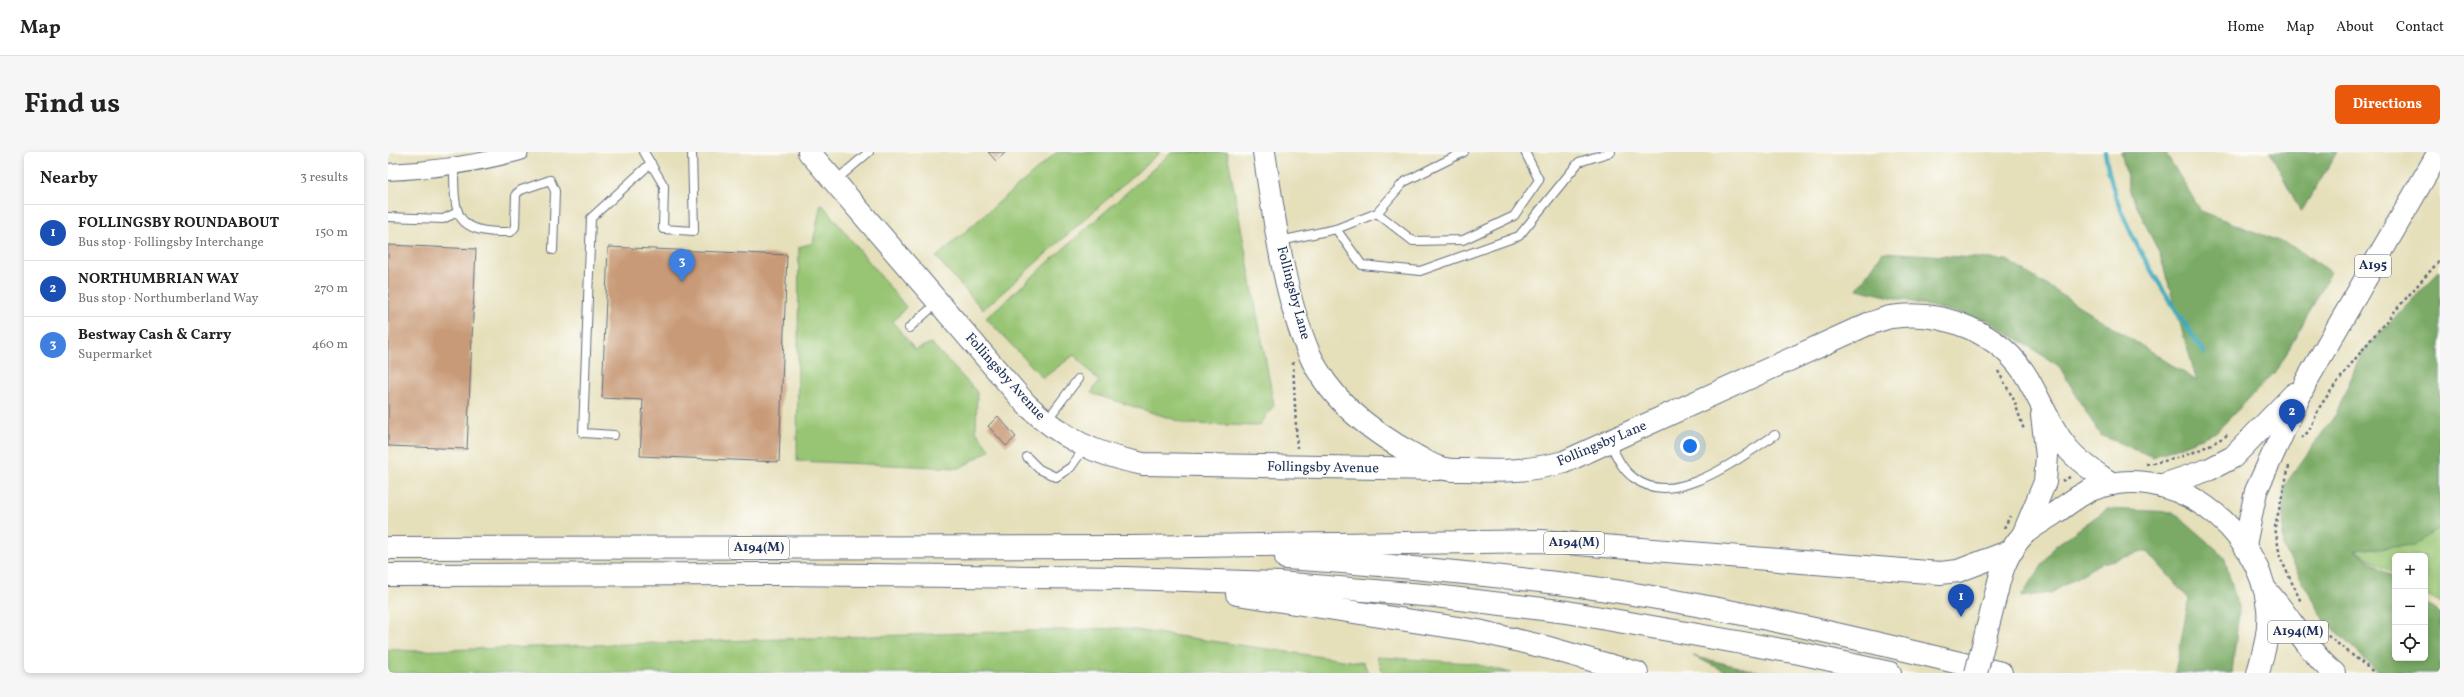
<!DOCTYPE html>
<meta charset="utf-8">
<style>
body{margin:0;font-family:Vollkorn,serif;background:#f6f6f6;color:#222}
.controls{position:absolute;right:12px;bottom:12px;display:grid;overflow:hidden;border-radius:6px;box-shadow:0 2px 6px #0003}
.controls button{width:36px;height:36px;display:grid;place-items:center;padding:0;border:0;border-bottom:1px solid #e0e0e0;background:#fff;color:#222;font:20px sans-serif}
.you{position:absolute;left:1302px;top:294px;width:14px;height:14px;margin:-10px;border:3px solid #fff;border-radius:50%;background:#1a73e8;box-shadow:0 0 0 6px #1a73e833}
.badge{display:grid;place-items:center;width:26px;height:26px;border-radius:50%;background:#ea580c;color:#fff;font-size:13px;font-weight:700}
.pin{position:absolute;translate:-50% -33px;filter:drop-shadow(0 1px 2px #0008)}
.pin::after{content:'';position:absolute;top:21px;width:14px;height:12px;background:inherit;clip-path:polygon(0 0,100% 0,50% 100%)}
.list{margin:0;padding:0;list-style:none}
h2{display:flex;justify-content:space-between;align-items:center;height:52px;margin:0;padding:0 16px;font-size:17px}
h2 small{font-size:13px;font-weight:400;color:#767676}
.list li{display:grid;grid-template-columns:26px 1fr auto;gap:12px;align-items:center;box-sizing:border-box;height:56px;padding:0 16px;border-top:1px solid #e0e0e0}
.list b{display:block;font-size:15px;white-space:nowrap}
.list p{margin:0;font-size:13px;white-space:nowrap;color:#767676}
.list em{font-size:13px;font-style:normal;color:#767676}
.icon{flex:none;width:22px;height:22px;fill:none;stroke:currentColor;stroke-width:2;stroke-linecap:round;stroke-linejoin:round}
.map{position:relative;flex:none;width:2052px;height:521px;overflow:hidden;border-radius:6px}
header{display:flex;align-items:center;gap:24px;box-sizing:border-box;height:56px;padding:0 20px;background:#fff;border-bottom:1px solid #e0e0e0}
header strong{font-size:19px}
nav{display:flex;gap:22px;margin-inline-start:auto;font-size:14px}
.intro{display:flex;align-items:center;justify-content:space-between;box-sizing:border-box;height:96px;padding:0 24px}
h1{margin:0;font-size:28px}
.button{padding:10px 18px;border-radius:6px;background:#ea580c;color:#fff;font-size:14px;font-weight:700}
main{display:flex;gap:24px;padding:0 24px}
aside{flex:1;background:#fff;border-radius:6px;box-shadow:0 2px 6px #0003}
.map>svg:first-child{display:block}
.green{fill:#98c573;stroke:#5a7a68}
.forest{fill:#7aaa65;stroke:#4a6c62}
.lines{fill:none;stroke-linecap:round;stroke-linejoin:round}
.stream{stroke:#3eaabe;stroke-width:4.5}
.building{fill:#c89a77}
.lane-casing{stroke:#626d7e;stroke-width:10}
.street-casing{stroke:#626d7e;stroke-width:18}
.secondary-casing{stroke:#626d7e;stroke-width:24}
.primary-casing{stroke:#626d7e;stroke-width:24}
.highway-casing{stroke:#626d7e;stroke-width:24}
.path{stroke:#626d7e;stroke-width:2.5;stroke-dasharray:3 3;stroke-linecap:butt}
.lane{stroke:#fff;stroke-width:8}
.street{stroke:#fff;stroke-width:16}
.secondary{stroke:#fff;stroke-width:22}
.primary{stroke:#fff;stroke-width:22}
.highway{stroke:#fff;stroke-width:22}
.primary-bridge-casing{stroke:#626d7e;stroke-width:24;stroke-linecap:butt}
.primary-bridge{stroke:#fff;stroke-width:22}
.labels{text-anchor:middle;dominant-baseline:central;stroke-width:3;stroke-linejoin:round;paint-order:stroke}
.shield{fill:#fdfcf7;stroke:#5f6c8c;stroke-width:1}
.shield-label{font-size:13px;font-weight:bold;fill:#1b2f5e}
.street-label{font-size:14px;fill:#1b2f5e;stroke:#fdfcf7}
</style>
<header>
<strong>Map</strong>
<nav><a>Home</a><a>Map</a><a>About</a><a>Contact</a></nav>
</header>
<div class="intro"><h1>Find us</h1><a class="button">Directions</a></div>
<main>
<aside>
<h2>Nearby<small>3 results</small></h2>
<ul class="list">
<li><span class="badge" style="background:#1a4fb4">1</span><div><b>FOLLINGSBY ROUNDABOUT</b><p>Bus stop · Follingsby Interchange</p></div><em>150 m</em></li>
<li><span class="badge" style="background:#1a4fb4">2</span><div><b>NORTHUMBRIAN WAY</b><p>Bus stop · Northumberland Way</p></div><em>270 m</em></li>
<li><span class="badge" style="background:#3f7fe0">3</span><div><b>Bestway Cash &amp; Carry</b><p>Supermarket</p></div><em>460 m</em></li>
</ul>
</aside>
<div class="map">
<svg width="2052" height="521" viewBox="0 0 2052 521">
<rect width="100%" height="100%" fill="#fdfcf7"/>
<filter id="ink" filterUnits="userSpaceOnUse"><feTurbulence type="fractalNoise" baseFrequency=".025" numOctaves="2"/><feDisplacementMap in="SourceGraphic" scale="8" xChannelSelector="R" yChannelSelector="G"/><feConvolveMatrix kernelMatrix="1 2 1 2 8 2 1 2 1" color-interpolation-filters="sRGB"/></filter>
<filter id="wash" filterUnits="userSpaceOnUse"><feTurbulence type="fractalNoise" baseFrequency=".012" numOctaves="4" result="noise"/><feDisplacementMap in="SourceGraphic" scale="16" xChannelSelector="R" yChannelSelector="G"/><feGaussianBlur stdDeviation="0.9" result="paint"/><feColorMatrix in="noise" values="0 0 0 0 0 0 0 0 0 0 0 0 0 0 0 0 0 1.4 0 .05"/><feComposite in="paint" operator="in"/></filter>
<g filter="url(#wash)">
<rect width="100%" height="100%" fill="#e5dfba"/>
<g class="green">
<polygon points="669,0 772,0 595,158 548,105"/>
<polygon points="784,0 839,0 886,253 871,274 800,272 703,241 711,229 686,203 655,226 598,166"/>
<polygon points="433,51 518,155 505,170 527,198 543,191 589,240 588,279 602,298 572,316 409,309 411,95 425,91"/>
<polygon points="2052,238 2052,452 2037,442 2037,404 2007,404 2007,423 1967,398"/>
<polygon points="733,476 976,511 980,521 0,521 0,497 24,499"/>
<polygon points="989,505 1083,511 1123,521 995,521"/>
</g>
<g class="forest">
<polygon points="1733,0 1777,0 1813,59 1906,95 1943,120 1890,217 1828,280 1765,305 1712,283 1671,214 1600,168 1469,137 1495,100 1619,108 1809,229 1772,103 1743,42"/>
<polygon points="1882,0 1949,0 1913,60"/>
<polygon points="2052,119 2052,375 2026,393 1967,398 2007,428 2007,506 2037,506 2037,451 2052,462 2052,521 1991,521 1937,469 1895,395 1896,334 1948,262 1974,200"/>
<polygon points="1719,357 1785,360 1836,404 1851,459 1844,521 1787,521 1801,447 1759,399 1711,412 1663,441 1633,445 1667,394"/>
<polygon points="1305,504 1376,521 1341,521"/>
</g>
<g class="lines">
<path class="stream" d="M1717 0C1728 75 1776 139 1816 201"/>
</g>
<g id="blocks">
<g class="building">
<polygon points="600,0 616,0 617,1 608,9"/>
<polygon points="0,93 88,97 79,297 0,294"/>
<polygon points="220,95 399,103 391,310 252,304 255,248 214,246"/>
<polygon points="610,264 628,285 618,294 600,274"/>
</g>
</g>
</g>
<g filter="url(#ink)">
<use href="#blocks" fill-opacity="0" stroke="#626d7e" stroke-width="1"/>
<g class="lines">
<defs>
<g id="lane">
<polyline points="256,0 276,34 275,77 306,79 304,0"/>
<path d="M66 15C66 65 67 81 123 80L127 75 128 42 133 38 162 28 167 39 165 98"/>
<polyline points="447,29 481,0"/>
<polyline points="989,61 1025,89 1075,88 1126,64 1151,28 1137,0"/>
<polyline points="0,65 55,67 70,60"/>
<polyline points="948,77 974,113 1032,119 1131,84 1191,10 1223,0"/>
<polyline points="892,89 948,77 989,61 1016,30 1076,0"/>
<polyline points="521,176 550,150"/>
<polyline points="659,268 690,227"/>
<polyline points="226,283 195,281 203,66 263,11"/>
<path d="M1222 291C1228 303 1234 318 1246 326 1286 358 1352 305 1387 283"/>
<polyline points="639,305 651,317 668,325 683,315 697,295"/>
</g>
<path id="street" d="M0 20C46 18 88 12 132 0"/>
<g id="secondary">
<path d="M421 0 638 252C675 287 706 302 755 312L1050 317"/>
<path d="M876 0C886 64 895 141 921 201 941 248 985 281 1028 304 1036 308 1044 314 1053 316 1061 319 1072 318 1080 318 1115 320 1141 319 1176 310L1480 172C1488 170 1496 166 1503 165 1554 157 1614 181 1640 227 1654 251 1663 277 1681 298 1692 311 1710 322 1724 332"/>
<polyline points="1635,383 1657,330 1659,304 1654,263"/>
</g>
<g id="primary">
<polyline points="1772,334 1822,317 1845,305 1906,242"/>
<polyline points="1857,393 1868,339 1919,228 2051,0"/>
<path d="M1609 438C1613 419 1621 398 1635 383 1643 375 1657 368 1667 361 1678 354 1690 343 1703 338 1782 306 1872 376 1880 456 1882 478 1876 499 1870 521"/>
</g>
<g id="highway">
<polyline points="0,396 743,395 1153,389 1552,421 1570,419 1625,398"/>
<path d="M898 406C991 412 1084 421 1177 432 1324 451 1469 486 1613 521"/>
<polyline points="0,423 392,422 737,426 891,431 1047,444 1179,460 1411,501 1502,521"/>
<path d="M1877 437C1902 463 1918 498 1946 521"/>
<polyline points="849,442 1090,479 1161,496 1249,521"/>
</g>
</defs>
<use href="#lane" class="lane-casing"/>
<use href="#street" class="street-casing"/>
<use href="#secondary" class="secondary-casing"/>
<use href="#primary" class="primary-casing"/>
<use href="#highway" class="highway-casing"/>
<g class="path">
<polyline points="905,210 909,296"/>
<polyline points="1610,219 1626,248 1636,278"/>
<path d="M1913 286C1926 278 1926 262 1935 250 1970 200 2011 154 2052 108"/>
<path d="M1758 312C1789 308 1814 299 1841 282"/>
<polyline points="1901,314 1887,375 1892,405 1913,450"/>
<polyline points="1674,329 1684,324"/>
<polyline points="1616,376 1622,364"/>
<polyline points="1935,480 1987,521"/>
</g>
<use href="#lane" class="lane"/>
<use href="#street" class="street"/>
<use href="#secondary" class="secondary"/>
<use href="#primary" class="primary"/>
<use href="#highway" class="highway"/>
<defs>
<polyline id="primary-bridge" points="1588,521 1609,438"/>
</defs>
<use href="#primary-bridge" class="primary-bridge-casing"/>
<use href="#primary-bridge" class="primary-bridge"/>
</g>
</g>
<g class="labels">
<g class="shield">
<rect x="1967" y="103" width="36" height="22" rx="3"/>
<rect x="1156" y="380" width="60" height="22" rx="3"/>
<rect x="341" y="385" width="60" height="22" rx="3"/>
<rect x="1880" y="469" width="60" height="22" rx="3"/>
</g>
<g class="shield-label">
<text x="1985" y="114">A195</text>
<text x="1186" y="391">A194(M)</text>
<text x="371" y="396">A194(M)</text>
<text x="1910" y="480">A194(M)</text>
</g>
<g class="street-label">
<text transform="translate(905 141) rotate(75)">Follingsby Lane</text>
<text transform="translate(617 225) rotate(48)">Follingsby Avenue</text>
<text transform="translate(1214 292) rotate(-23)">Follingsby Lane</text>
<text transform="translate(935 316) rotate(1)">Follingsby Avenue</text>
</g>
</g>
</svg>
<div class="controls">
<button>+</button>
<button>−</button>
<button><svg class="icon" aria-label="locate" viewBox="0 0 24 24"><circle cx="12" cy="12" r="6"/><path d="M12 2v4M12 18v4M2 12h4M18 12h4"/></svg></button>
</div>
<div class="you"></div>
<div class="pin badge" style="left:1573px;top:465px;background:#1a4fb4">1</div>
<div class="pin badge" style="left:1904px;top:280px;background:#1a4fb4">2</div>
<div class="pin badge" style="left:294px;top:130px;background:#3f7fe0">3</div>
</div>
</main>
